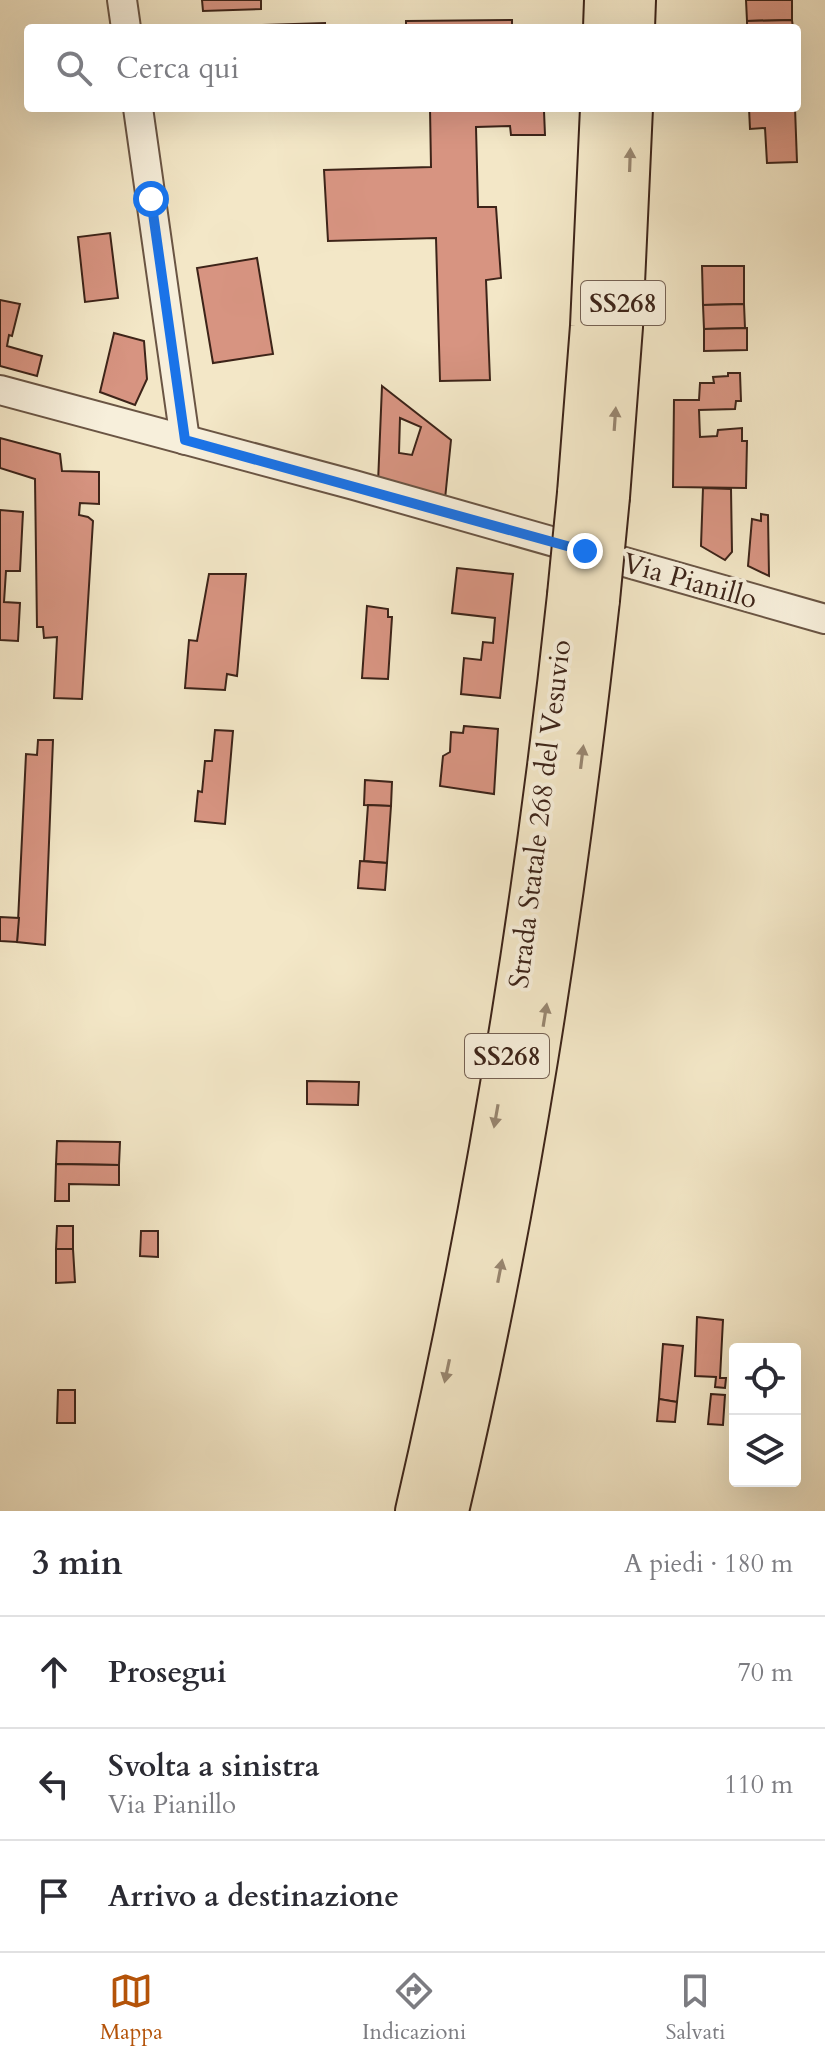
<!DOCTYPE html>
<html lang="it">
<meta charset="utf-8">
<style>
body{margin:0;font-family:Cardo,serif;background:#f2f2f3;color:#2b2b33}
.controls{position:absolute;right:24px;bottom:24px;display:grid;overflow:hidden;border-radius:8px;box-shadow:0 8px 32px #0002}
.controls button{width:72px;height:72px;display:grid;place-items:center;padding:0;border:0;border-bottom:2px solid #e1e1e2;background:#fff;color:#2b2b33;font:40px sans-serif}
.stop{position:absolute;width:24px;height:24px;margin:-18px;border:6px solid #1a73e8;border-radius:50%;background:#fff}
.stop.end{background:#1a73e8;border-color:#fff;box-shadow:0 2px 8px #0008}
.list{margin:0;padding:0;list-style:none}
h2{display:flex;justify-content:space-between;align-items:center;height:104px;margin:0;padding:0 32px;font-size:34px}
h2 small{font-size:26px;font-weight:400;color:#7c7c81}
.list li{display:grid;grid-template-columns:52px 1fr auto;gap:24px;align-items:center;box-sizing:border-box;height:112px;padding:0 32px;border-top:2px solid #e1e1e2}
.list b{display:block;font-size:30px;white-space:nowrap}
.list p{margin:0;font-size:26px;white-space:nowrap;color:#7c7c81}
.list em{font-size:26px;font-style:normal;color:#7c7c81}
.icon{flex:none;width:44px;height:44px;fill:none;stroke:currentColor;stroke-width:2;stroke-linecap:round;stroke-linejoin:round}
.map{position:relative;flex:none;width:825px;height:1511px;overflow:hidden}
.search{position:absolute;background:#fff;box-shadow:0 8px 32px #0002;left:24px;right:24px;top:24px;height:88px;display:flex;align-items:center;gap:20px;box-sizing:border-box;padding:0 28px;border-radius:8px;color:#7c7c81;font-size:30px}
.sheet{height:440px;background:#fff}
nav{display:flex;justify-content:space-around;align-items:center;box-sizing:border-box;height:112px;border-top:2px solid #e1e1e2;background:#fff;font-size:22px;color:#7c7c81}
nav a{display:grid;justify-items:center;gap:4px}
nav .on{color:#b45309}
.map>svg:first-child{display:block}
.building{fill:#d79481;stroke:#3d2419;stroke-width:2;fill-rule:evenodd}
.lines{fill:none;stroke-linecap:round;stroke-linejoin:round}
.minor-casing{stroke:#6a5544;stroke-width:32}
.highway-casing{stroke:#3d2419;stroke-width:44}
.minor{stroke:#f7efdb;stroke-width:28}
.highway{stroke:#f3e7c7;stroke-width:40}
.highway-bridge-casing{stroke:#3d2419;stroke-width:44;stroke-linecap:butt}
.highway-bridge{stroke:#f3e7c7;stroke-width:40}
.oneway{fill:#988670}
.route{stroke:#1a73e8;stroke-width:10}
.labels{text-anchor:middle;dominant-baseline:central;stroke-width:8;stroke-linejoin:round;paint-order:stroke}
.shield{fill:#f7efdb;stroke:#756153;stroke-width:2}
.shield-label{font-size:26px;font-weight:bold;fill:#3d2419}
.street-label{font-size:28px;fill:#3d2419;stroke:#f7efdb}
</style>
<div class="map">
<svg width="825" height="1511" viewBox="0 0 825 1511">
<rect width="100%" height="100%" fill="#f3e7c7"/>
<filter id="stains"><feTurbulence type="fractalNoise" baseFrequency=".0025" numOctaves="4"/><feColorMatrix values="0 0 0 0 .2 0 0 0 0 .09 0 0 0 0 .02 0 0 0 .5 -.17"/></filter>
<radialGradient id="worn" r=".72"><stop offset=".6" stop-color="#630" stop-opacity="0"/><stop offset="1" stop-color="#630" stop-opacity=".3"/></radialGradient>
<g class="building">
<polygon points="202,0 261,0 261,9 203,11"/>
<polygon points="746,0 792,0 792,20 747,21"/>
<polygon points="512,20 512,28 406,28 406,21"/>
<polygon points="792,20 793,28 747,28 747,21"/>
<polygon points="325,23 325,28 195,28 195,27"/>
<polygon points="430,108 553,108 554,111 544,111 545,135 511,135 510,126 476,127 478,207 496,207 501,278 486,280 490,380 440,381 436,238 328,241 324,170 431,167"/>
<polygon points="749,108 795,108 797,162 767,163 765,128 750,129"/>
<polygon points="110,233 118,298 85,302 78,237"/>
<polygon points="257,258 273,354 213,363 197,268"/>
<polygon points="702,266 744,266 744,304 703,305"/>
<polygon points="0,300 20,304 12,336 9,335 7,346 42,356 37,376 0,366"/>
<polygon points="744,304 745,328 704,329 703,305"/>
<polygon points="747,328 747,350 704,351 704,329"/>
<polygon points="114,333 144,341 147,379 135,405 100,392"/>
<polygon points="728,373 740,373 741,401 736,401 735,409 699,410 700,437 717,436 718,430 742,428 742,441 747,441 746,488 673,487 674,400 699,400 700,383 714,383 713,377 728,376"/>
<path d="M382 386 451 440 445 499 378 483ZM400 418 421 427 412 455 399 453Z"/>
<polygon points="0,438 60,454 62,471 99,472 99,504 80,503 79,515 88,517 93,521 82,699 54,698 57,637 44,638 43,627 37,627 35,479 0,468"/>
<polygon points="703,488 731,489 732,552 725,560 701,546"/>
<polygon points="0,510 23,512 20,571 6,571 4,602 20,603 18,641 0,640"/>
<polygon points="761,514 768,515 769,576 748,566 752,519 761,521"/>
<polygon points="457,568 513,574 500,698 461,694 464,658 481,660 483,642 493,643 495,618 452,613"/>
<polygon points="209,574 246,574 237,676 227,674 225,690 185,688 189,640 197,641"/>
<polygon points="367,606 388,609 388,617 392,617 388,679 362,678"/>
<polygon points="464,726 498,729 494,794 440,786 443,756 450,752 451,732 463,733"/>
<polygon points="215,730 233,731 225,824 195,821 198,791 202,792 205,761 212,761"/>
<polygon points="38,740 53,740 45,945 17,942 26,754 37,755"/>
<polygon points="365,780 392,782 391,806 364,805"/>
<polygon points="368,805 391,806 387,863 364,861"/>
<polygon points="360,861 387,863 385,890 358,888"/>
<polygon points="0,917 19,918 17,942 0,941"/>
<polygon points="307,1081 359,1082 358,1105 307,1104"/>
<polygon points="57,1141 120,1142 119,1165 56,1164"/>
<polygon points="56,1164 119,1165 119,1185 69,1184 69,1201 55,1201"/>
<polygon points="57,1226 73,1226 73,1249 56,1249"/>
<polygon points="141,1231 158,1231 158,1257 140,1256"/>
<polygon points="56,1249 73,1249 75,1282 56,1283"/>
<polygon points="697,1317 723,1320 720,1378 726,1378 725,1388 715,1387 716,1377 695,1376"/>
<polygon points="663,1344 683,1346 677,1402 659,1399"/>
<polygon points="58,1390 75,1390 75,1423 57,1423"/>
<polygon points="711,1394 725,1395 723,1425 708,1424"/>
<polygon points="659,1399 677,1402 675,1422 657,1421"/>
</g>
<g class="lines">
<defs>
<g id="minor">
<polyline points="122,0 126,28"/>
<polyline points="138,108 185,440"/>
<polyline points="0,390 354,485 825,619"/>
</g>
<g id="highway">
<polyline points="604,28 605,0"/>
<polyline points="634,28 635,0"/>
<polyline points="578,493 591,326 601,108"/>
<polyline points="609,497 622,327 632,108"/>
<path d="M416 1511C486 1209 535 904 568 595"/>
<path d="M448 1511C519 1211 565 906 599 600"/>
</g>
</defs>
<use href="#minor" class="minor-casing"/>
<use href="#highway" class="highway-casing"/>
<use href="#minor" class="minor"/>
<use href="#highway" class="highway"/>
<defs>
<g id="highway-bridge">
<polyline points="568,595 578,493"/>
<polyline points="599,600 609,497"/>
</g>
</defs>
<use href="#highway-bridge" class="highway-bridge-casing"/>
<use href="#highway-bridge" class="highway-bridge"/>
</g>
<defs><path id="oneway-solid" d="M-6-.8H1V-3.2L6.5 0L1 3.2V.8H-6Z" transform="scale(2)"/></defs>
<g class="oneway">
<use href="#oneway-solid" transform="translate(630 160) rotate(-88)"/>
<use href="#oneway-solid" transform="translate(615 419) rotate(-86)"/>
<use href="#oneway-solid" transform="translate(582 757) rotate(-83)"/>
<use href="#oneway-solid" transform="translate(545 1015) rotate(-81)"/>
<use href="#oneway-solid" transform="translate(496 1116) rotate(100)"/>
<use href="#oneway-solid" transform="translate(500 1271) rotate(-79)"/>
<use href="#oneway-solid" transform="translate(447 1371) rotate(102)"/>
</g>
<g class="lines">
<polyline class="route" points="151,199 185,440 585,551"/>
</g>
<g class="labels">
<g class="shield">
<rect x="581" y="281" width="84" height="44" rx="6"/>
<rect x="465" y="1034" width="84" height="44" rx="6"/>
</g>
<g class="shield-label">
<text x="623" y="303">SS268</text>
<text x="507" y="1056">SS268</text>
</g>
<g class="street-label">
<text transform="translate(690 581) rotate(16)">Via Pianillo</text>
<text transform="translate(540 814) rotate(-83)">Strada Statale 268 del Vesuvio</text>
</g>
</g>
<rect width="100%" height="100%" filter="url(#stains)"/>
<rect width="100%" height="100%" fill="url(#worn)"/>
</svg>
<div class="controls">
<button><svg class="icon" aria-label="locate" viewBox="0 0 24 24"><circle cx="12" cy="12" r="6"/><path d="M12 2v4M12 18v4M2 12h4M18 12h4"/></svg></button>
<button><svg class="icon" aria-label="layers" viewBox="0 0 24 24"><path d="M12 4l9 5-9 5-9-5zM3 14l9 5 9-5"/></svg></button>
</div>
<div class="stop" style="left:151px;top:199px"></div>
<div class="stop end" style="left:585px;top:551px"></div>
<div class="search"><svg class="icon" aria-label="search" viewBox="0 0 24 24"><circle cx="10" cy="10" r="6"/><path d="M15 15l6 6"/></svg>Cerca qui</div>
</div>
<section class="sheet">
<h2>3 min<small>A piedi · 180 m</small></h2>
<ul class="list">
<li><svg class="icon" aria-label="ahead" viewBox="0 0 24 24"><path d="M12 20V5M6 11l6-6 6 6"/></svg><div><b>Prosegui</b></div><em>70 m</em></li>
<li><svg class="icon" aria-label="left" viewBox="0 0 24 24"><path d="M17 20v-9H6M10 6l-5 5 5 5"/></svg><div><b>Svolta a sinistra</b><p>Via Pianillo</p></div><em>110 m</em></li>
<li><svg class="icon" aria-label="arrive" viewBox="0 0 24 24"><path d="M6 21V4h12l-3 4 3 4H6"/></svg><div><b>Arrivo a destinazione</b></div></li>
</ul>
</section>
<nav>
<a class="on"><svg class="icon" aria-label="map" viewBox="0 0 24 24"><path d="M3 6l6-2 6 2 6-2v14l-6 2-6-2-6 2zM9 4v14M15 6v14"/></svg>Mappa</a>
<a><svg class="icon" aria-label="directions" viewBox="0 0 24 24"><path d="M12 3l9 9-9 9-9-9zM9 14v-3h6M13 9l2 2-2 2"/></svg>Indicazioni</a>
<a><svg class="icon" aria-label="saved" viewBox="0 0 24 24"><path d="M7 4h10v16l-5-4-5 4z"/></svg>Salvati</a>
</nav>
